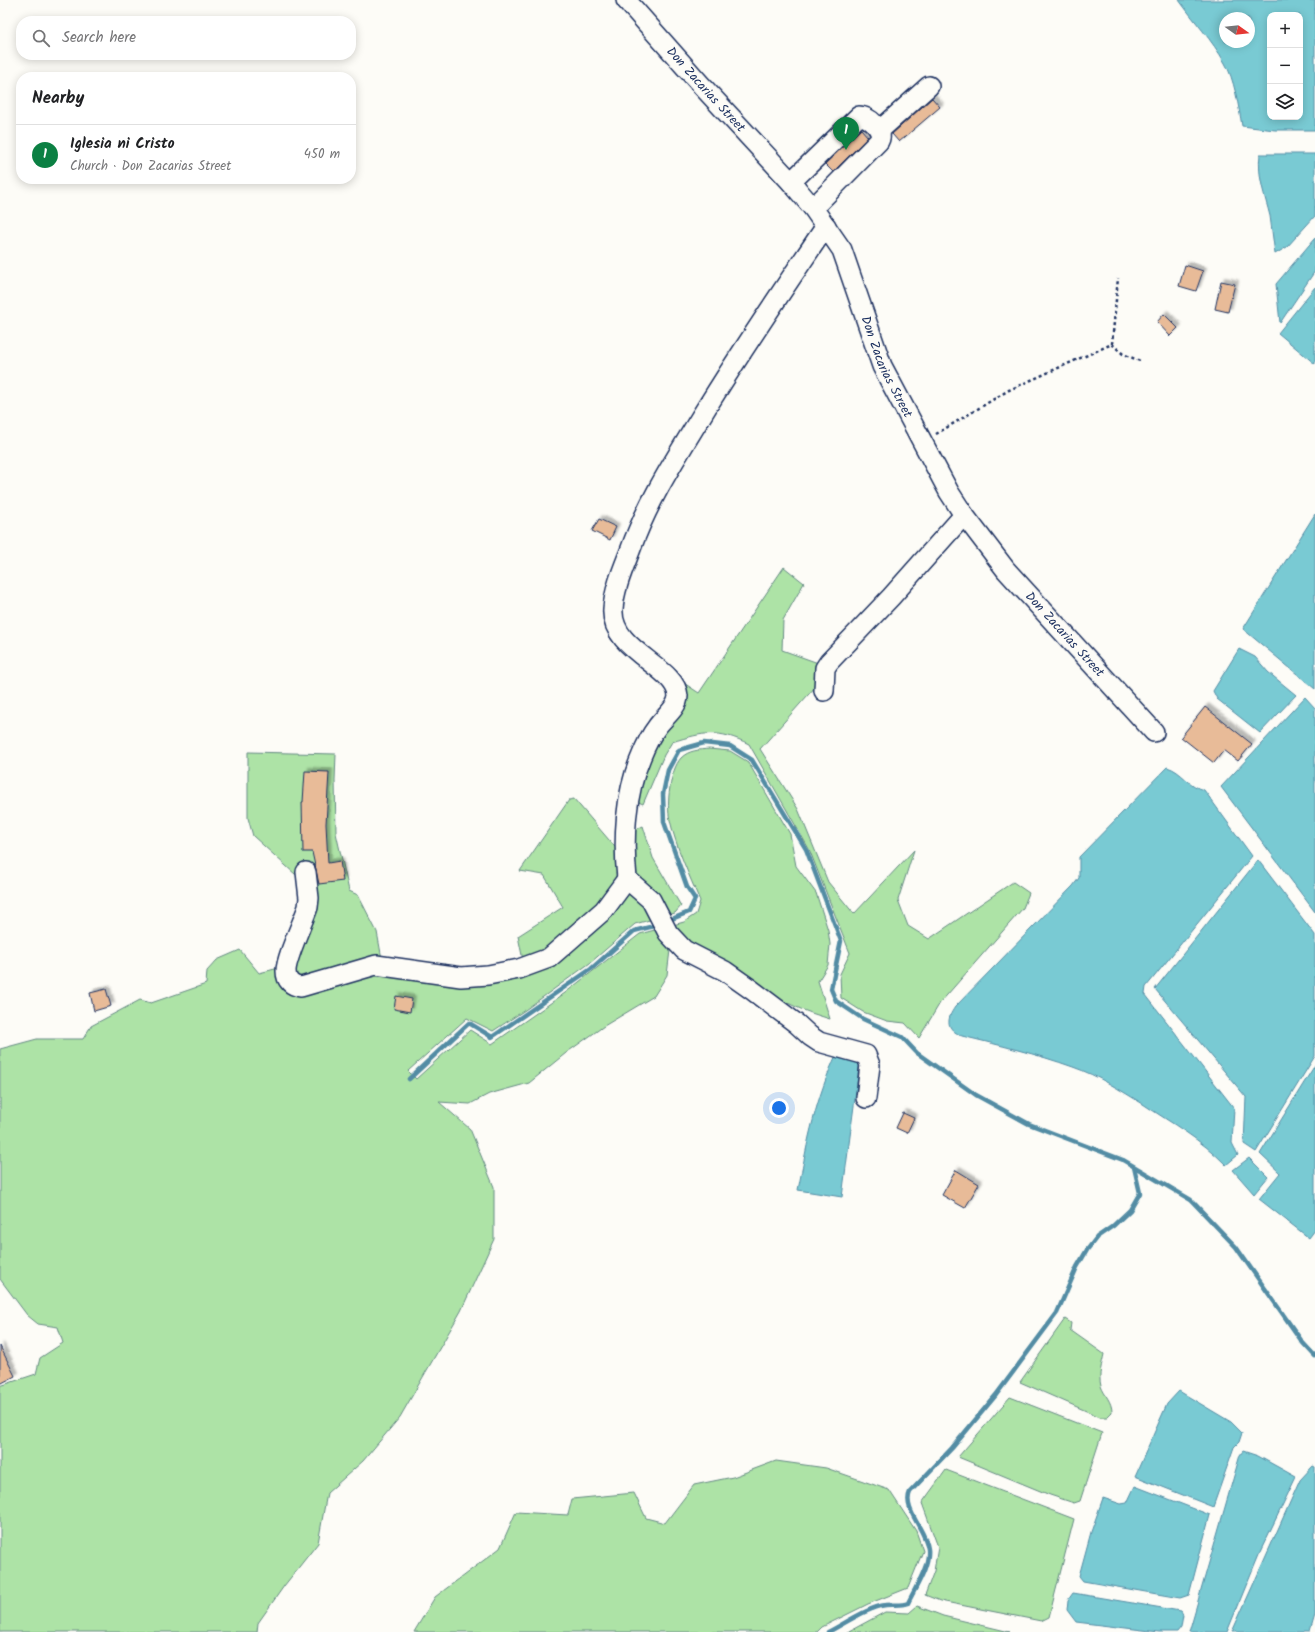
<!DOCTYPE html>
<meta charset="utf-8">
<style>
body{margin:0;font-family:Kalam,sans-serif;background:#f6f6f6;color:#202124}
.controls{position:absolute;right:12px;top:12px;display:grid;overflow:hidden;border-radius:8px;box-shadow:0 2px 10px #0003}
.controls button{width:36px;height:36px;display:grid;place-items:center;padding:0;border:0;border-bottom:1px solid #e0e0e0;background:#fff;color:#202124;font:20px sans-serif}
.compass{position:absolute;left:1219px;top:12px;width:36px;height:36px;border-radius:50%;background:#fff;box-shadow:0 2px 10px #0003;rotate:105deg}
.you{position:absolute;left:779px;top:1108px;width:14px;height:14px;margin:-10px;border:3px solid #fff;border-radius:50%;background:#1a73e8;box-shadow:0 0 0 6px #1a73e833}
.badge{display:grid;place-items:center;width:26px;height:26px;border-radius:50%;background:#0b8043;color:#fff;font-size:13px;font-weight:700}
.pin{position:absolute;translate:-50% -33px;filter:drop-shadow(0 1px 2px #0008)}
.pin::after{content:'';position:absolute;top:21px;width:14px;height:12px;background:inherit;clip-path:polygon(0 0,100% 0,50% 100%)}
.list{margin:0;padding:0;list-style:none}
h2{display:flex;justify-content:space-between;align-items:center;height:52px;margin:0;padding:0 16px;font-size:17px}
h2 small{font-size:13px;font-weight:400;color:#757577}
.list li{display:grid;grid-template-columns:26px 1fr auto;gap:12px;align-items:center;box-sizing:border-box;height:60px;padding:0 16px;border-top:1px solid #e0e0e0}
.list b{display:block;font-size:15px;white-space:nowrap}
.list p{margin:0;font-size:13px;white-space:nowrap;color:#757577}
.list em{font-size:13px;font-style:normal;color:#757577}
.icon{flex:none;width:22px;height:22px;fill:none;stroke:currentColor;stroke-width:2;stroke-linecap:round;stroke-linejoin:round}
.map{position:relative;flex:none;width:1315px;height:1632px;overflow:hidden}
.search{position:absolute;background:#fff;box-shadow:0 2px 10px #0003;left:16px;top:16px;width:340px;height:44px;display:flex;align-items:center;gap:10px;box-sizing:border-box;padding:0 14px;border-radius:16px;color:#757577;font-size:15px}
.panel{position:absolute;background:#fff;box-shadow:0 2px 10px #0003;left:16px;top:72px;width:340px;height:112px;border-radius:16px}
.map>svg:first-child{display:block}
.green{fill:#ade3a6;stroke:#648982}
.water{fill:#79cad3;stroke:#538ca4;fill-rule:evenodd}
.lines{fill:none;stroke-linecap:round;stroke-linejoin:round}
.stream{stroke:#538ca4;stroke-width:4.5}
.building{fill:#e8bb98;stroke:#1b2f5e;filter:url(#shadow)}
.minor-casing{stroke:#1b2f5e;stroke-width:22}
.path{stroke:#1b2f5e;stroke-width:2.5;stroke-dasharray:3 3;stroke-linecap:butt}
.minor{stroke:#fdfcf7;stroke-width:19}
.labels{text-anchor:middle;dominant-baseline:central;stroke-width:3;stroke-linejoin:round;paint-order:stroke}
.street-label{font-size:13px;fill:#1b2f5e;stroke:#fdfcf7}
</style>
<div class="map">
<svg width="1315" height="1632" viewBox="0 0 1315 1632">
<defs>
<filter id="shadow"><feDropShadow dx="3.5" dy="-3.5" stdDeviation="1" flood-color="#0004"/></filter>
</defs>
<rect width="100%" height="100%" fill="#fdfcf7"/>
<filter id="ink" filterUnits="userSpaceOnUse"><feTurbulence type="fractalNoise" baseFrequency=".025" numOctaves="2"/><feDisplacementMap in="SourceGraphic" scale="8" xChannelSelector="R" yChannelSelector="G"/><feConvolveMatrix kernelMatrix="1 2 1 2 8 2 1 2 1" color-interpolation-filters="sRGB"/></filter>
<g filter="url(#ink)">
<g class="green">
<path d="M784 567 804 583 783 620 782 650 832 668 760 749 798 809 828 882 854 914 914 850 898 900 908 926 929 939 1013 882 1029 893 1023 908 940 1003 919 1038 905 1023 887 1021 863 1012 841 998 840 974 850 953 809 849 749 744C718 729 704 732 672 742L664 755 643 804 634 800 650 750 680 709 661 668 699 693Z"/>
<path d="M709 749 730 751 748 762 790 834 796 866 816 893 828 930 830 944 828 965 818 981 830 1019C817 1015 804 1011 792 1005 754 988 720 964 687 940L670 950 667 975 654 996 604 1026 566 1053 529 1083 489 1094 470 1104 439 1102 470 1129 494 1187V1239L461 1311 400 1417 363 1461 327 1493 318 1543 284 1586 258 1623 257 1632H0V1386L36 1374 40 1358 63 1343 58 1327 38 1324 27 1315 0 1279V1049L37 1039H83L91 1026 140 1000 151 1003 206 984 207 971 217 960 240 950 259 973 279 968 306 887 296 875 253 836 248 818V752L336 754 335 780 336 833 349 891 358 895 377 932 382 959 403 965 525 970 518 936 563 907 544 875 520 871 569 800 574 799 615 847 629 833 643 826 653 858 681 906 675 913 635 924 590 963 525 1010 493 1031 467 1018 408 1071 416 1079 470 1030 492 1044 565 993 640 934 684 922 696 914 700 901C689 875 676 847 670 820 666 805 670 770 681 758 689 750 699 750 709 749Z"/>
<path d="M1065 1319 1071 1323 1070 1330 1104 1354C1102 1364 1098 1375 1101 1386 1104 1395 1112 1401 1112 1412L1107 1417H1100L1020 1382Z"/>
<polygon points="1010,1397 1102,1433 1080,1501 1074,1503 1050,1495 958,1457"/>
<polygon points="776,1461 826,1468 889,1490 916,1531 923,1551 908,1588 868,1604 822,1627 817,1632 414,1632 435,1597 500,1548 516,1512 568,1515 572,1499 634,1493 646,1518 665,1523 694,1485 733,1477"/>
<polygon points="946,1470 1074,1519 1049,1617 1041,1621 940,1601 925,1595 934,1571 938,1547 922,1503"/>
<polygon points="917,1606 943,1616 1010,1632 848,1632 885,1612 909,1613"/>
</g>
<g class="water">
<path d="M1179 0H1315V130H1275L1242 126C1239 108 1234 78 1225 63 1212 40 1194 21 1179 0ZM1270 15H1300V117H1270ZM1225 18H1249V42H1225Z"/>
<path d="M1260 154H1315V216L1287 247 1275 254C1273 241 1272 229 1270 216 1265 196 1257 176 1260 154Z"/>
<polygon points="1315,238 1315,271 1280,323 1276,284"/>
<polygon points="1315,287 1315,364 1278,333"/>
<polygon points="1315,514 1315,689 1243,629"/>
<polygon points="1239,649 1255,657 1268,672 1296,695 1260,733 1217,699 1213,691"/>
<polygon points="1305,697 1315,708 1315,912 1221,787"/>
<path d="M1167 767C1182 771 1189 787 1204 790L1252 856 1146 987 1145 994 1234 1108 1232 1143 1238 1155 1226 1165C1202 1140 1171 1123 1143 1104 1120 1090 1099 1076 1073 1067 1037 1054 999 1045 962 1036 946 1029 946 1020 955 1007L1073 886 1079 878V857Z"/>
<polygon points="1258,860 1315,935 1315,1056 1256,1152 1244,1144 1246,1097 1155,989"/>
<path d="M837 1053 860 1060 842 1197 798 1190C808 1140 815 1100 837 1053Z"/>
<polygon points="1315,1065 1315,1230 1309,1238 1259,1199 1280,1173 1260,1154"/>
<polygon points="1249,1158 1268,1177 1254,1194 1233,1170"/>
<polygon points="1179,1391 1231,1422 1242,1433 1239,1442 1234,1447 1213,1507 1135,1476 1167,1404"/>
<polygon points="1243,1451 1258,1456 1296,1477 1259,1554 1227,1632 1189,1632 1240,1455"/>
<polygon points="1313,1466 1315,1467 1315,1615 1310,1632 1232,1632 1300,1480"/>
<polygon points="1135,1486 1210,1515 1189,1595 1180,1598 1083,1581 1079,1576 1091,1532 1103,1498 1121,1504 1127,1503"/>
<polygon points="1073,1593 1180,1611 1183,1615 1181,1627 1177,1632 1159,1632 1076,1622 1067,1610 1068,1600"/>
</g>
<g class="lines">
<g class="stream">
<polyline points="667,921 689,912 695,899 687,887 664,822 663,794 668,770 679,750 704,743 730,746 752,760 806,849 841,941 831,989 836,1001 863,1019 902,1037 917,1053 976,1095 1029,1124 1123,1160 1191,1200 1236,1247 1303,1343 1315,1356"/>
<polyline points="409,1079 469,1023 492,1037 591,969 634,931 658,925"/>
<path d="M828 1632C844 1624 868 1607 886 1605 893 1604 900 1606 908 1603 915 1588 930 1566 928 1549 926 1530 902 1509 910 1492L952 1448 996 1395 1057 1313 1077 1267 1087 1250 1097 1237 1113 1226 1130 1210 1140 1193 1134 1167"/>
</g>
</g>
<g class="building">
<polygon points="932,98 940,107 899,142 892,134"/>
<polygon points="861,129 868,137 833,172 825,164"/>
<polygon points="1185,265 1203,271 1196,291 1179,286"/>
<polygon points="1221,281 1235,284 1228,312 1215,309"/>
<polygon points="1164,314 1178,328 1170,336 1157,322"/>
<polygon points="599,519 616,527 610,540 592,531"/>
<polygon points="1205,707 1252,744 1238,761 1224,750 1214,763 1181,737"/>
<polygon points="305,771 329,772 326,824 328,863 340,861 343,881 319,884 312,852 303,852 302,802 303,802"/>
<polygon points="106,989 111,1006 94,1011 90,993"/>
<polygon points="396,996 412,999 410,1012 394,1009"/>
<polygon points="903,1113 914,1118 907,1133 896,1128"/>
<polygon points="956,1170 979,1184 965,1208 942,1195"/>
<polygon points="0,1346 15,1376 0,1384"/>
</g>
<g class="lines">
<defs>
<g id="minor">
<path id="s1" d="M626 0 702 86 791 182 813 208 842 250 882 366 949 492 964 515 1006 570 1154 732"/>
<polyline points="880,130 929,86"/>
<path d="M791 182 859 116C869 116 885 130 879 141L813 208"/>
<path d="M826 226C784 288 741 351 702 415 674 461 648 501 630 551 623 569 614 590 613 609 610 651 676 666 678 696 678 708 663 718 657 727 650 736 645 747 641 757 625 794 623 840 627 879L651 900 668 933 684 950 725 971 752 990 797 1024 810 1036 819 1042 866 1055 870 1065 866 1098"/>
<polyline points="824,691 825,668 829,662 891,597 964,515"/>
<path d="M306 872 309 898 308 907C303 922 286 958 286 971 286 981 292 986 301 987L376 965 461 977 488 975 519 969 549 958 564 945 604 910 627 879"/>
</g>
</defs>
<use href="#minor" class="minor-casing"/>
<g class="path">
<polyline points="1112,344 1118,278"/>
<polyline points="936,434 1009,390 1112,344 1123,354 1140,361"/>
</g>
<use href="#minor" class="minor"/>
</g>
</g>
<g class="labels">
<g class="street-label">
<text stroke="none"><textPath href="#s1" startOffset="120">Don Zacarias Street</textPath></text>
<text stroke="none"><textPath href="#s1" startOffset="456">Don Zacarias Street</textPath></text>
<text stroke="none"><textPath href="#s1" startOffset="780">Don Zacarias Street</textPath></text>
</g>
</g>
</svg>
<div class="controls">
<button>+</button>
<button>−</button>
<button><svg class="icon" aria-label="layers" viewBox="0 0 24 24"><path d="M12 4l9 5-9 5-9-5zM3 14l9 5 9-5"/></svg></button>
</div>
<svg class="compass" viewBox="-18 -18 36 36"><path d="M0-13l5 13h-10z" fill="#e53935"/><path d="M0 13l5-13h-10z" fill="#757577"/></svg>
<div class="you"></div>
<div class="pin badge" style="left:846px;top:150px">1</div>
<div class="search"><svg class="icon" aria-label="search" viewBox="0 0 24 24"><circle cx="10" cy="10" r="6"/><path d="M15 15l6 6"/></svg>Search here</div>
<section class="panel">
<h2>Nearby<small></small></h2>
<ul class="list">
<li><span class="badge">1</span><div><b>Iglesia ni Cristo</b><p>Church · Don Zacarias Street</p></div><em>450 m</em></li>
</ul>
</section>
</div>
